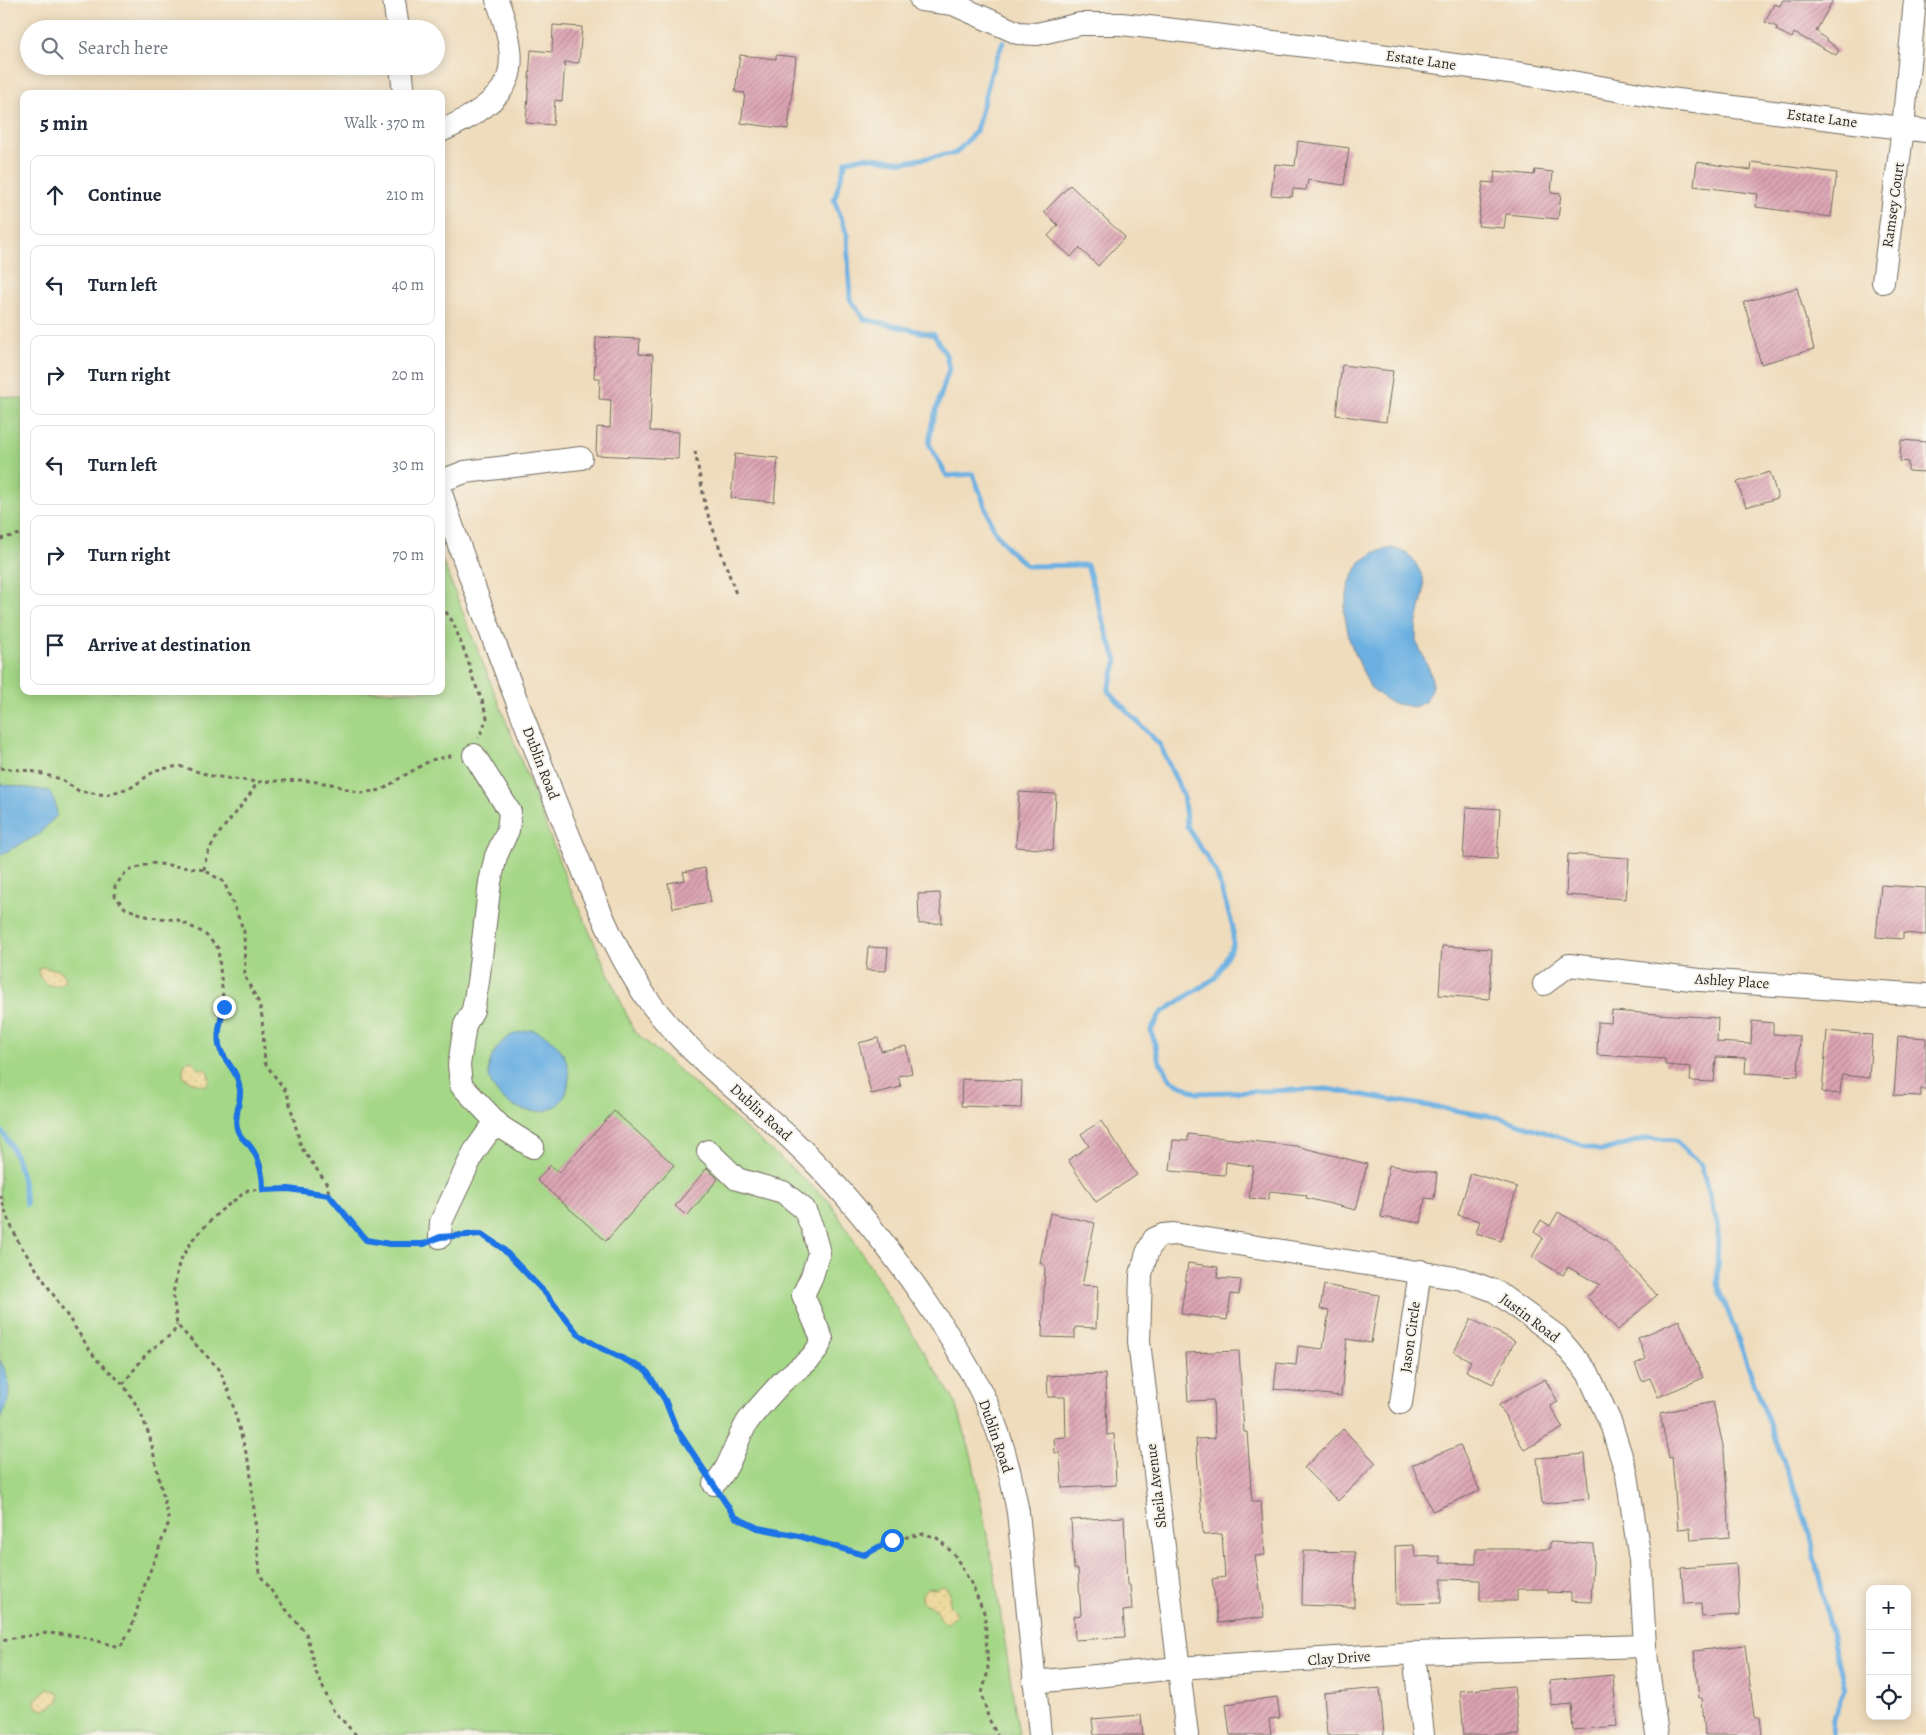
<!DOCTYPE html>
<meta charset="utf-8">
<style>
body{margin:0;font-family:Alegreya,serif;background:#f2f2f3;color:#1f2937}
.controls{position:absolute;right:15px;bottom:15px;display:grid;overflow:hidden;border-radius:10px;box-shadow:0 2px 12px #0003}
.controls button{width:45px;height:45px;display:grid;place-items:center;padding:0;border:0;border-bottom:1px solid #e0e1e3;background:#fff;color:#1f2937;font:25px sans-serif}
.stop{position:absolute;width:15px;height:15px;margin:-11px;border:4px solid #1a73e8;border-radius:50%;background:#fff}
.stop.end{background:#1a73e8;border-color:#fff;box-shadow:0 1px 5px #0008}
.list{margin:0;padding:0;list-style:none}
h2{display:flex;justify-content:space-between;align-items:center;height:65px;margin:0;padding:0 20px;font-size:21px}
h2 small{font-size:16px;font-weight:400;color:#747a83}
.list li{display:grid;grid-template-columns:32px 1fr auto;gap:15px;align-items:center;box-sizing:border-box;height:80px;margin:0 10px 10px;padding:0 10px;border:1px solid #e0e1e3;border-radius:10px}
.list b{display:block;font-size:19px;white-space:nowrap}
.list em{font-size:16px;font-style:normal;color:#747a83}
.icon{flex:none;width:28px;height:28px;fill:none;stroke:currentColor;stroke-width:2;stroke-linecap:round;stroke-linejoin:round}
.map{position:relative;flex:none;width:1926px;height:1735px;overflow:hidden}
.search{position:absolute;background:#fff;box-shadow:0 2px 12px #0003;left:20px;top:20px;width:425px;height:55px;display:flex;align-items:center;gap:12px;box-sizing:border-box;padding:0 18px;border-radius:28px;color:#747a83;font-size:19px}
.panel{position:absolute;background:#fff;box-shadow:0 2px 12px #0003;left:20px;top:90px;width:425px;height:605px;border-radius:10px}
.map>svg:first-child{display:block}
.grass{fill:#a4d786;stroke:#688158}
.sand{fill:url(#sand-dots);stroke:#8c8264}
.water{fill:#6cb0e2;stroke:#4c6e86}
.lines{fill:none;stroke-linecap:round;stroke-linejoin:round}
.stream{stroke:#6cb0e2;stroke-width:5}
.building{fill:url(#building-hatch)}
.minor-casing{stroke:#70695e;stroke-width:24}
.path{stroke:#70695e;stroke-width:3;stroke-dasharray:4 4;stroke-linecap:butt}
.minor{stroke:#fff;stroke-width:22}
.route{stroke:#1a73e8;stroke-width:6}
.labels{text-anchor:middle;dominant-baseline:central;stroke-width:4;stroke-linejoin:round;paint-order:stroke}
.street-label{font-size:15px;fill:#2b2b2b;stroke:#f7f3e8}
</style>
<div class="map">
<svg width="1926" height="1735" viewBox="0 0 1926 1735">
<defs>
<pattern id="sand-dots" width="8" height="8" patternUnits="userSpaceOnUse" patternTransform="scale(1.25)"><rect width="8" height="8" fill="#eeda9e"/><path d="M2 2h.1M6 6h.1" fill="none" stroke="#cb8" stroke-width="1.8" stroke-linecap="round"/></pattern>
<pattern id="building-hatch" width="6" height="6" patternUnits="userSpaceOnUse" patternTransform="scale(1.25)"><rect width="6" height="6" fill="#dda4b4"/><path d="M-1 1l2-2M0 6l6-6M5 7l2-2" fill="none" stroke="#b38693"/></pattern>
</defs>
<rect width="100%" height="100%" fill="#f7f3e8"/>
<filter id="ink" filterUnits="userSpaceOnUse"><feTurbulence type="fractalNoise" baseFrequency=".02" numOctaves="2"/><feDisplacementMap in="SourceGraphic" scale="10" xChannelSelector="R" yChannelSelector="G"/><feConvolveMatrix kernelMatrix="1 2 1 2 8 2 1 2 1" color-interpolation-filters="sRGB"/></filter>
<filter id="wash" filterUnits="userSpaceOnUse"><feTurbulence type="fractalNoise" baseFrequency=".0096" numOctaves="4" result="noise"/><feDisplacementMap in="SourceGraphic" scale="20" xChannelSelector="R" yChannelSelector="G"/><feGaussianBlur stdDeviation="1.12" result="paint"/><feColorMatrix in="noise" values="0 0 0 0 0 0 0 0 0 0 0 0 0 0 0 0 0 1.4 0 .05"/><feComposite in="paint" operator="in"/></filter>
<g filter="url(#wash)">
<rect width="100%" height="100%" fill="#efdcbc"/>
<polygon class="grass" points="0,396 24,399 24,691 441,691 441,557 513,739 566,879 634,1031 829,1201 956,1403 972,1458 995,1577 1019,1735 0,1735"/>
<g class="sand">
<path d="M42 967 59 970 63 973 65 981C55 991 39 984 38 970Z"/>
<path d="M191 1060 195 1063 198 1069 207 1070 210 1080 205 1086 192 1082 184 1077C182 1070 183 1063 191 1060Z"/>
<path d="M941 1586 945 1587 950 1593 949 1605 954 1610 956 1614 948 1623 942 1621 936 1609 922 1602C921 1596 922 1592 928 1588L936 1589Z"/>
<polygon points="48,1688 56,1691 60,1696 59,1701 45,1710 36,1707 35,1700"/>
</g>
<g class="water">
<polygon points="1392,548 1406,552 1416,564 1423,577 1424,591 1416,626 1416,641 1429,669 1433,684 1426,701 1415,707 1396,704 1385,699 1370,687 1350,642 1344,612 1349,584 1360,562 1375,552"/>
<polygon points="0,784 49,791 55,802 57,815 38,835 0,855"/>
<path d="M531 1030C558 1036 575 1063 567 1090 552 1137 467 1099 494 1053 502 1038 514 1032 531 1030Z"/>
<path d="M0 1360C11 1380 13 1399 0 1419Z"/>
</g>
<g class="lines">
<g class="stream">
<polyline points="1003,42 992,70 976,131 956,153 904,162 865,157 846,161 834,200 847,234 850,299 864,319 934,335 946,355 949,369 932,423 929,444 947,476 973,474 994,530 1009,550 1027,566 1087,565 1108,638 1117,660 1108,691 1160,745 1183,795 1187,826 1216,872 1233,927 1233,945 1215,978 1161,1013 1151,1030 1159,1060 1171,1080 1197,1093 1327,1089 1501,1118 1601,1151 1647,1138 1675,1140 1701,1165 1718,1226 1717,1282 1806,1522 1845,1689 1834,1718 1833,1735"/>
<path d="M0 1129C18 1152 23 1176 26 1204"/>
</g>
</g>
<g id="blocks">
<g class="building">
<polygon points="1783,0 1833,0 1816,31 1839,50 1836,55 1794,33 1792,38 1776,30 1777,27 1765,22 1774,4 1780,6"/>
<polygon points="553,25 582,27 579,63 565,62 562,101 555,100 553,125 526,123 531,50 552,52"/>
<polygon points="740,55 776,59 776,55 796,57 788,129 741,123 745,93 735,92"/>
<polygon points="1298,141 1349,148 1344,185 1308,180 1306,190 1293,189 1292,197 1271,195 1275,164 1295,166"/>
<polygon points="1697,162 1751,170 1752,162 1837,173 1831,217 1756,207 1758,194 1694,186"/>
<polygon points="1535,170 1553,172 1551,193 1561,194 1558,219 1506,214 1504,228 1478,226 1483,182 1494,183 1495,171 1534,175"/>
<polygon points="1070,185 1125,237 1098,266 1079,248 1071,257 1048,236 1058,225 1044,212"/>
<polygon points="1797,288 1814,349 1761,364 1744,302"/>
<polygon points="596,337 640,339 639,354 653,355 650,431 679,432 678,459 596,455 597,427 610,428 611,400 599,399 600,378 594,378"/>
<polygon points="1342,365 1393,371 1386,422 1336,415"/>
<polygon points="1901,440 1926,442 1926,472 1908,471 1908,462 1900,461"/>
<polygon points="735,454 778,458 774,502 731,498"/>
<polygon points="1770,472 1778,498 1746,507 1737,482"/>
<polygon points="1019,792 1056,794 1053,850 1016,847"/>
<polygon points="1466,807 1500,809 1497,859 1463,858"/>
<polygon points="1568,854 1629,858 1626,899 1566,895"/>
<polygon points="705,868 711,902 673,908 668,883 685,880 683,872"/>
<polygon points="1881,885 1926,888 1926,935 1903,933 1903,939 1876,937"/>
<polygon points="940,893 942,923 919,924 918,894"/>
<polygon points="1442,946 1492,949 1489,999 1439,995"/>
<polygon points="868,947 888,948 886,971 866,970"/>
<polygon points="1612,1011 1718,1018 1717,1042 1751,1044 1752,1021 1773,1023 1773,1034 1800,1036 1798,1076 1745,1073 1746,1058 1716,1057 1714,1082 1690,1081 1691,1067 1665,1065 1665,1059 1597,1055 1598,1022 1611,1023"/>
<polygon points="1827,1031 1872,1035 1869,1078 1842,1075 1840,1094 1822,1092"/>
<polygon points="1898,1036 1926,1038 1926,1089 1921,1089 1921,1096 1894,1095"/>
<polygon points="878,1038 881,1051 906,1046 912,1073 898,1076 901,1087 871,1094 859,1043"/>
<polygon points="962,1079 1022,1081 1021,1108 961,1106"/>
<polygon points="614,1111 674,1165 606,1241 537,1180 551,1165 559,1173"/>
<polygon points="1101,1121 1137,1175 1096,1202 1068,1160 1089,1146 1081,1134"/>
<polygon points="1188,1134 1296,1146 1367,1164 1356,1210 1306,1198 1307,1195 1270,1191 1268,1200 1249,1198 1253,1166 1226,1162 1225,1175 1170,1171 1173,1140 1188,1141"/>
<polygon points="1389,1165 1437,1173 1434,1199 1425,1198 1421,1223 1381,1217"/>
<polygon points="707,1168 718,1179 687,1216 675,1206"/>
<polygon points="1471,1173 1517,1187 1501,1241 1476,1233 1480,1221 1458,1215"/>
<polygon points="1558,1212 1606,1240 1657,1295 1618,1330 1587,1297 1600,1285 1568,1267 1563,1275 1532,1257 1543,1238 1534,1232 1541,1220 1550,1226"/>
<polygon points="1050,1213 1095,1223 1082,1285 1098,1286 1096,1328 1075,1327 1075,1338 1042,1337 1045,1265 1040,1263"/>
<polygon points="1188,1263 1218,1267 1217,1278 1241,1280 1239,1295 1231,1294 1227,1320 1181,1314"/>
<polygon points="1324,1285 1379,1295 1371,1343 1347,1339 1341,1396 1274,1389 1277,1363 1296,1365 1298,1346 1323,1349 1329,1311 1320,1309"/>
<polygon points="1471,1319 1515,1341 1493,1384 1466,1371 1471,1361 1454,1352"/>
<polygon points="1679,1320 1703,1378 1658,1397 1650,1378 1642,1381 1635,1364 1646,1359 1638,1338"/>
<polygon points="1239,1351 1244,1432 1247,1432 1252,1501 1261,1501 1265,1555 1255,1556 1264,1617 1218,1623 1212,1579 1225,1577 1222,1534 1203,1535 1196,1439 1215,1438 1213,1400 1188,1401 1185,1353"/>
<polygon points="1105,1374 1107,1435 1114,1434 1116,1485 1062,1488 1060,1453 1055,1453 1054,1438 1066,1437 1065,1397 1048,1397 1047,1376"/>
<polygon points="1545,1379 1558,1402 1550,1406 1563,1428 1524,1450 1499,1405"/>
<polygon points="1713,1402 1724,1450 1730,1537 1691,1540 1690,1528 1678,1529 1672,1457 1669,1458 1660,1413"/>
<polygon points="1343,1429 1376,1463 1338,1501 1304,1468"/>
<polygon points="1460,1445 1480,1491 1432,1511 1412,1465"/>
<polygon points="1585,1454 1589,1499 1542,1504 1537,1458"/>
<polygon points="1124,1517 1127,1585 1130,1585 1132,1610 1123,1611 1125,1637 1075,1640 1074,1616 1081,1615 1078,1569 1074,1569 1071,1520"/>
<polygon points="1550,1542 1594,1544 1591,1602 1571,1601 1571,1593 1548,1592 1548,1589 1517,1589 1517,1601 1480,1601 1480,1580 1441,1579 1441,1603 1396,1604 1395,1546 1414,1545 1415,1557 1440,1556 1440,1563 1476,1564 1476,1549 1550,1549"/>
<polygon points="1303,1551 1355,1552 1354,1607 1302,1605"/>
<polygon points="1736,1564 1740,1615 1702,1617 1701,1603 1684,1604 1681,1568"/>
<polygon points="1745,1645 1754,1717 1760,1717 1762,1735 1705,1735 1702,1698 1699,1698 1694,1651"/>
<polygon points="1613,1675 1617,1726 1573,1730 1571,1704 1552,1706 1549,1681"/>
<polygon points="1514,1686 1519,1735 1464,1735 1460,1691"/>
<polygon points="1380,1688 1384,1735 1327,1735 1324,1693"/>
<polygon points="1277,1697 1280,1718 1269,1719 1271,1735 1230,1735 1226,1704"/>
<polygon points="1141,1715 1143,1735 1094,1735 1092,1719"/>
</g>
</g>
</g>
<g filter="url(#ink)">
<use href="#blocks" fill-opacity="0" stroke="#70695e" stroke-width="1"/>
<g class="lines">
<defs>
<g id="minor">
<polyline points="394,0 398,29"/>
<polyline points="921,0 953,4 1018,33 1037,34 1080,24 1121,24 1149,27 1357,52 1538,76 1662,98 1926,131"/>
<polyline points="401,66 404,94"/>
<path d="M441 131C464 121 497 104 507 80 517 57 505 21 497 0"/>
<polyline points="1883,282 1903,128 1915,0"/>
<polyline points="441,481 465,472 581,458"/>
<path d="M441 493C473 588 509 681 545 774 558 810 573 845 587 880 604 921 621 960 646 997 686 1053 742 1093 791 1139 843 1188 885 1242 925 1300 950 1337 977 1377 993 1419 1005 1449 1012 1480 1018 1512L1040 1735"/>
<polyline points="474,755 510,812 508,830 496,856 490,882 478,982 473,1010 465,1025 459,1065 461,1085 501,1127"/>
<polyline points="1544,984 1569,965 1700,980 1926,995"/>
<path d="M708 1151 737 1179 783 1192 804 1209 812 1227 819 1253 812 1276 803 1295 822 1339C814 1362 797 1367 781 1383 772 1393 756 1410 748 1421 735 1441 732 1467 714 1484"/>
<polyline points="440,1237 441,1222 474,1152 489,1131 501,1127 533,1147"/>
<polyline points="1401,1403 1420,1271"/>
<polyline points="1414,1653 1423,1735"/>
<polyline points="1034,1682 1178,1668 1414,1653 1645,1646"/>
<polyline points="1187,1735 1139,1342 1141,1274 1147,1253 1154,1239 1163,1235 1174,1234 1462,1279 1495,1291 1557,1336 1588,1373 1611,1424 1627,1475 1640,1560 1645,1646 1657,1735"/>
</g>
</defs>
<use href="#minor" class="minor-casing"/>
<g class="path">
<polyline points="695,451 706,509 736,594"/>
<polyline points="0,539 24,533"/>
<polyline points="441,605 453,622 468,661 473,679 482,700 487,718 479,738"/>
<polyline points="0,768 31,771 61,779 79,791 106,795 132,787 156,770 179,766 212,776 257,782 303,780 331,784 360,793 382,790 400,778 431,760 455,755"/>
<path d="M204 870C207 835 242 813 257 782"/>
<polyline points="263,1190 263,1179 259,1160 250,1145 239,1135 236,1124 240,1091 236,1073 219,1047 218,1030 224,1007 218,948 204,933 178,920 149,917 125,908 115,896 115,886 127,871 152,863 204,870 224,882 244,931 245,977 259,1003 262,1017 265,1063 287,1093 301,1147 327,1184 329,1195"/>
<polyline points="0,1195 8,1219 19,1243 96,1359 123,1384 140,1411 150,1438 169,1522 145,1584 131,1629 120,1647 79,1636 47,1633 0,1640"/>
<polyline points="458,1234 481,1234 502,1248 547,1294 578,1334 601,1348 646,1370 665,1400 676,1428 703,1468"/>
<polyline points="123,1384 147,1353 173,1333 177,1325"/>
<polyline points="724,1500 735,1517 758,1528 799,1536 864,1555 892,1540 923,1534 936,1537 954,1554 972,1585 985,1615 988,1671 982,1693 988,1717 997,1735"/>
<polyline points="356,1735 333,1710 316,1672 306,1633 278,1600 260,1575 250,1467 230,1395 220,1370 177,1325 173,1294 179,1263 193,1239 219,1212 248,1190 289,1189 329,1195 366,1240 389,1244 424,1244"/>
</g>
<use href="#minor" class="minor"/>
</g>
</g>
<g class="lines" filter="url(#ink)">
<path class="route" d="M224 1007C221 1020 217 1032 219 1045 222 1061 238 1068 240 1090 241 1104 231 1122 240 1135 242 1139 247 1142 250 1146 260 1159 263 1174 263 1190L289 1189 329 1195 366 1240 390 1244H424L440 1237 481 1234 502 1248 546 1294 578 1334 601 1348 646 1370 665 1400 676 1428 735 1517 758 1528 799 1536 864 1555 892 1540"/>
</g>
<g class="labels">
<g class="street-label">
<text transform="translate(1421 60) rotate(8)">Estate Lane</text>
<text transform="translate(1822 118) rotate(7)">Estate Lane</text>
<text transform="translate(1893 205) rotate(-82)">Ramsey Court</text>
<text transform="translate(541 763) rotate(69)">Dublin Road</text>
<text transform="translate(1732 981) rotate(4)">Ashley Place</text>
<text transform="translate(761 1112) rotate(42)">Dublin Road</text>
<text transform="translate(1530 1318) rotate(37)">Justin Road</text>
<text transform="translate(1410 1337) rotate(-82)">Jason Circle</text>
<text transform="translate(996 1436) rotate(71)">Dublin Road</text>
<text transform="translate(1156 1486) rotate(-97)">Sheila Avenue</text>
<text transform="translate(1339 1658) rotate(-4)">Clay Drive</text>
</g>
</g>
</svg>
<div class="controls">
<button>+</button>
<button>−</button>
<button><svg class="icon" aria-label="locate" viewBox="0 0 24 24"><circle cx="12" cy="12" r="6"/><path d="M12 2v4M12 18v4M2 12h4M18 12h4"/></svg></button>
</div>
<div class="stop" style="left:892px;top:1540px"></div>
<div class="stop end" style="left:224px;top:1007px"></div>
<div class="search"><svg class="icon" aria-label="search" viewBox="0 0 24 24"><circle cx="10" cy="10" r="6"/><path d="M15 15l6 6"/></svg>Search here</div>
<section class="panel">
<h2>5 min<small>Walk · 370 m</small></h2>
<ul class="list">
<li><svg class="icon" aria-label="ahead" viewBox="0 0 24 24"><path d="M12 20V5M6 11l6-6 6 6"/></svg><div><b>Continue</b></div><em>210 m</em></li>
<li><svg class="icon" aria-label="left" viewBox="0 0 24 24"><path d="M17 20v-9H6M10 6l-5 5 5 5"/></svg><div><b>Turn left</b></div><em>40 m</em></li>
<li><svg class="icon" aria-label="right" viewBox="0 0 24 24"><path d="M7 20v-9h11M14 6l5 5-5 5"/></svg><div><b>Turn right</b></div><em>20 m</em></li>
<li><svg class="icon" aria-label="left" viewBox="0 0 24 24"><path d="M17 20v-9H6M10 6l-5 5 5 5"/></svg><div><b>Turn left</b></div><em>30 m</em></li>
<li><svg class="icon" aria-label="right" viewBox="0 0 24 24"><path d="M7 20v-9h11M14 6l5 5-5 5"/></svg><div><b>Turn right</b></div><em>70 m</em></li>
<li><svg class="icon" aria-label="arrive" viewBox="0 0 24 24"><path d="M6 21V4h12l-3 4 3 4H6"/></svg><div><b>Arrive at destination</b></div></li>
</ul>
</section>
</div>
